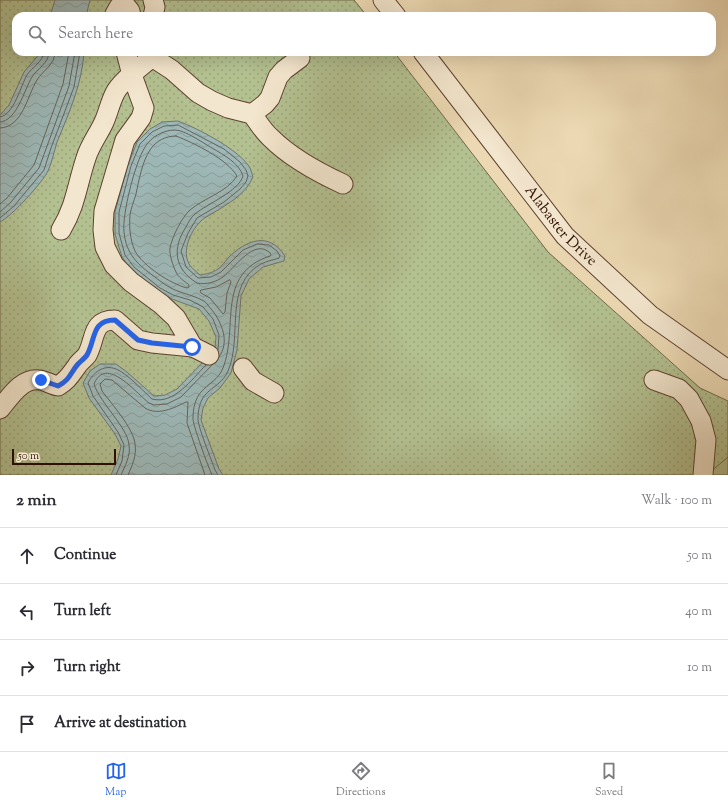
<!DOCTYPE html>
<meta charset="utf-8">
<style>
body{margin:0;font-family:"Sorts Mill Goudy",serif;background:#f7f7f7;color:#2b2b33}
.scale{position:absolute;left:12px;bottom:10px;width:104px;box-sizing:border-box;padding-left:4px;border:2px solid #2f1002;border-top:0;font-size:11px;line-height:14px;white-space:nowrap;color:#2f1002;-webkit-text-stroke:3px #f3e6ce;paint-order:stroke}
.stop{position:absolute;width:12px;height:12px;margin:-9px;border:3px solid #2563eb;border-radius:50%;background:#fff}
.stop.end{background:#2563eb;border-color:#fff;box-shadow:0 1px 4px #0008}
.list{margin:0;padding:0;list-style:none}
h2{display:flex;justify-content:space-between;align-items:center;height:52px;margin:0;padding:0 16px;font-size:17px}
h2 small{font-size:13px;font-weight:400;color:#7c7c81}
.list li{display:grid;grid-template-columns:26px 1fr auto;gap:12px;align-items:center;box-sizing:border-box;height:56px;padding:0 16px;border-top:1px solid #e1e1e2}
.list b{display:block;font-size:15px;white-space:nowrap}
.list em{font-size:13px;font-style:normal;color:#7c7c81}
.icon{flex:none;width:22px;height:22px;fill:none;stroke:currentColor;stroke-width:2;stroke-linecap:round;stroke-linejoin:round}
.map{position:relative;flex:none;width:728px;height:475px;overflow:hidden}
.search{position:absolute;background:#fff;box-shadow:0 4px 16px #0002;left:12px;right:12px;top:12px;height:44px;display:flex;align-items:center;gap:10px;box-sizing:border-box;padding:0 14px;border-radius:12px;color:#7c7c81;font-size:15px}
.sheet{height:276px;background:#fff}
nav{display:flex;justify-content:space-around;align-items:center;box-sizing:border-box;height:56px;border-top:1px solid #e1e1e2;background:#fff;font-size:11px;color:#7c7c81}
nav a{display:grid;justify-items:center;gap:2px}
nav .on{color:#2563eb}
.map>svg:first-child{display:block}
.grass{fill:url(#grass-dots);stroke:#716849}
.pitch{fill:#b3c090;stroke:#716849}
.water{fill:url(#water-waves);stroke:#71756f}
.lines{fill:none;stroke-linecap:round;stroke-linejoin:round}
.shore{stroke:#66645c;stroke-width:1}
.minor-casing{stroke:#5e422e;stroke-width:21}
.minor{stroke:#f3e6ce;stroke-width:19}
.route{stroke:#2563eb;stroke-width:5}
.labels{text-anchor:middle;dominant-baseline:central;stroke-width:4;stroke-linejoin:round;paint-order:stroke}
.street-label{font-size:15px;fill:#2f1002;stroke:#f3e6ce}
</style>
<div class="map">
<svg width="728" height="475" viewBox="0 0 728 475">
<defs>
<pattern id="grass-dots" width="8" height="8" patternUnits="userSpaceOnUse"><rect width="8" height="8" fill="#b3c090"/><path d="M2 2h.1M6 6h.1" fill="none" stroke="#9aa47b" stroke-width="1.8" stroke-linecap="round"/></pattern>
<pattern id="water-waves" width="16" height="10" patternUnits="userSpaceOnUse"><rect width="16" height="10" fill="#9db8b7"/><path d="M0 5q4-4 8 0t8 0" fill="none" stroke="#889d9c"/></pattern>
</defs>
<rect width="100%" height="100%" fill="#ecd9b3"/>
<filter id="stains"><feTurbulence type="fractalNoise" baseFrequency=".005" numOctaves="4"/><feColorMatrix values="0 0 0 0 .2 0 0 0 0 .09 0 0 0 0 .02 0 0 0 .5 -.17"/></filter>
<radialGradient id="worn" r=".72"><stop offset=".6" stop-color="#630" stop-opacity="0"/><stop offset="1" stop-color="#630" stop-opacity=".3"/></radialGradient>
<polygon class="grass" points="0,0 354,0 367,16 16,16 16,52 394,52 548,252 700,388 728,401 728,475 0,475"/>
<polygon class="pitch" points="728,457 728,475 709,475 709,473"/>
<g class="water">
<polygon points="55,0 90,0 86,16 50,16"/>
<path d="M41 52H84C82 84 69 113 57 142 54 152 52 162 48 171 42 183 12 216 0 222V115L9 105 24 72Z"/>
<path d="M178 121C197 128 240 150 250 168 251 170 252 174 253 177 246 194 228 204 213 213 209 216 203 218 200 222 190 232 182 251 189 264 191 268 197 272 200 275 207 274 212 273 218 269 222 266 225 262 228 258 246 240 269 231 285 256L284 261 263 267 249 279 241 296 237 350 231 373 220 388 208 398 203 408 201 420 219 469 223 475H111L118 459 121 446 115 434 89 398 83 383 90 371 100 364H116L127 372 154 396 165 395 177 389 203 362 215 347 216 337 209 321 199 309 172 299 158 291 131 270 122 257 115 234V212L128 165 137 142 150 129 162 122Z"/>
</g>
<g class="lines">
<g class="shore">
<path d="M0 117C14 115 21 85 27 75 32 67 43 62 44 52"/>
<path d="M0 122C17 121 24 90 32 77 37 69 49 63 49 52"/>
<path d="M0 128C23 127 27 96 37 80 43 70 55 65 55 52"/>
<path d="M176 136C194 143 227 159 237 176 227 192 204 198 190 210 182 217 172 237 170 248 169 254 173 266 176 272 178 277 184 281 189 285V287L187 288C171 284 143 266 135 251 130 240 129 226 130 215 131 208 134 201 136 194 139 180 142 162 150 150 156 141 165 136 176 136Z"/>
<polyline points="0,204 7,198 34,165 63,84 69,52"/>
<polyline points="0,212 11,202 39,168 69,86 75,52"/>
<polyline points="0,218 14,206 44,170 51,148 74,87 80,52"/>
<polygon points="230,280 231,282 227,293 225,312 223,314 210,298 201,293 200,291 201,290 216,287"/>
<path d="M218 350 219 335 213 319 203 307 190 300 173 295 160 288 134 267 125 255 119 233V212L131 166 140 144 152 132 164 126 178 125 224 149 240 162 246 170 248 176 246 182 240 189 224 202 197 218 188 233 181 251 186 267 198 278 211 277 221 272 243 250 257 244 269 245 277 251 280 256 279 258C273 260 267 261 261 264 223 285 243 337 228 371 223 383 212 387 205 395 200 401 198 410 198 418 197 425 212 461 215 470L218 475"/>
<path d="M116 475 122 461 124 445 118 432 93 396 88 383C93 373 103 364 116 369 128 374 142 390 152 399 174 405 192 379 206 365"/>
<path d="M121 475C125 466 131 455 129 445 128 428 100 403 94 384 106 355 136 393 149 403L154 405 167 404 181 397 213 364"/>
<path d="M128 475C132 466 137 455 135 444 134 429 111 403 102 391L100 384 105 379 112 380 145 408C158 416 174 408 186 402H188L187 423 205 475"/>
<path d="M212 475C209 469 192 423 193 418 193 409 195 399 201 392 208 384 219 379 223 368 239 327 215 274 270 256L271 254C255 236 234 269 223 277 216 282 206 285 197 283 174 269 172 248 186 227 188 223 191 217 195 214 207 204 239 191 243 176 239 163 224 155 212 148 203 143 185 130 175 130 163 130 151 137 145 147 135 163 122 214 124 232 126 254 138 265 155 277 161 282 168 287 175 290 185 294 195 296 204 301 207 303 209 307 212 310 222 323 230 342 219 357"/>
</g>
<defs>
<g id="minor">
<polyline points="153,0 155,7 153,16"/>
<polyline points="383,0 396,16"/>
<polyline points="116,16 115,14 119,7 125,5 130,11 131,16"/>
<path id="s1" d="M423 52 565 236 650 315 728 370"/>
<polyline points="252,114 265,104 270,98 278,77 284,70 300,58"/>
<path d="M61 230C76 205 77 185 86 158 90 145 98 135 104 122 108 113 110 103 115 93 120 82 142 66 152 57L172 70 198 93 212 101 228 108 252 114C258 122 263 131 271 138 291 158 317 172 343 184"/>
<polyline points="193,347 209,355"/>
<polyline points="243,368 253,381 274,393"/>
<polyline points="654,380 679,389 689,399 701,421 706,440 703,475"/>
<path d="M0 409C10 397 22 377 40 380 46 381 52 385 58 386 68 380 70 375 77 366 79 362 84 359 87 355 96 339 91 320 115 320L138 340 152 343 193 347 176 318 161 304 131 282 114 265 105 247 103 230 104 211 125 140 141 118 144 108 132 75 126 52"/>
</g>
</defs>
<use href="#minor" class="minor-casing"/>
<use href="#minor" class="minor"/>
</g>
<g class="lines">
<path class="route" d="M41 380 58 386C71 379 70 373 78 364 81 361 85 358 87 355 96 339 91 320 115 320L138 340 152 343 192 347"/>
</g>
<g class="labels">
<g class="street-label">
<text stroke="none"><textPath href="#s1" startOffset="222">Alabaster Drive</textPath></text>
</g>
</g>
<rect width="100%" height="100%" filter="url(#stains)"/>
<rect width="100%" height="100%" fill="url(#worn)"/>
</svg>
<div class="scale">50 m</div>
<div class="stop" style="left:192px;top:347px"></div>
<div class="stop end" style="left:41px;top:380px"></div>
<div class="search"><svg class="icon" aria-label="search" viewBox="0 0 24 24"><circle cx="10" cy="10" r="6"/><path d="M15 15l6 6"/></svg>Search here</div>
</div>
<section class="sheet">
<h2>2 min<small>Walk · 100 m</small></h2>
<ul class="list">
<li><svg class="icon" aria-label="ahead" viewBox="0 0 24 24"><path d="M12 20V5M6 11l6-6 6 6"/></svg><div><b>Continue</b></div><em>50 m</em></li>
<li><svg class="icon" aria-label="left" viewBox="0 0 24 24"><path d="M17 20v-9H6M10 6l-5 5 5 5"/></svg><div><b>Turn left</b></div><em>40 m</em></li>
<li><svg class="icon" aria-label="right" viewBox="0 0 24 24"><path d="M7 20v-9h11M14 6l5 5-5 5"/></svg><div><b>Turn right</b></div><em>10 m</em></li>
<li><svg class="icon" aria-label="arrive" viewBox="0 0 24 24"><path d="M6 21V4h12l-3 4 3 4H6"/></svg><div><b>Arrive at destination</b></div></li>
</ul>
</section>
<nav>
<a class="on"><svg class="icon" aria-label="map" viewBox="0 0 24 24"><path d="M3 6l6-2 6 2 6-2v14l-6 2-6-2-6 2zM9 4v14M15 6v14"/></svg>Map</a>
<a><svg class="icon" aria-label="directions" viewBox="0 0 24 24"><path d="M12 3l9 9-9 9-9-9zM9 14v-3h6M13 9l2 2-2 2"/></svg>Directions</a>
<a><svg class="icon" aria-label="saved" viewBox="0 0 24 24"><path d="M7 4h10v16l-5-4-5 4z"/></svg>Saved</a>
</nav>
